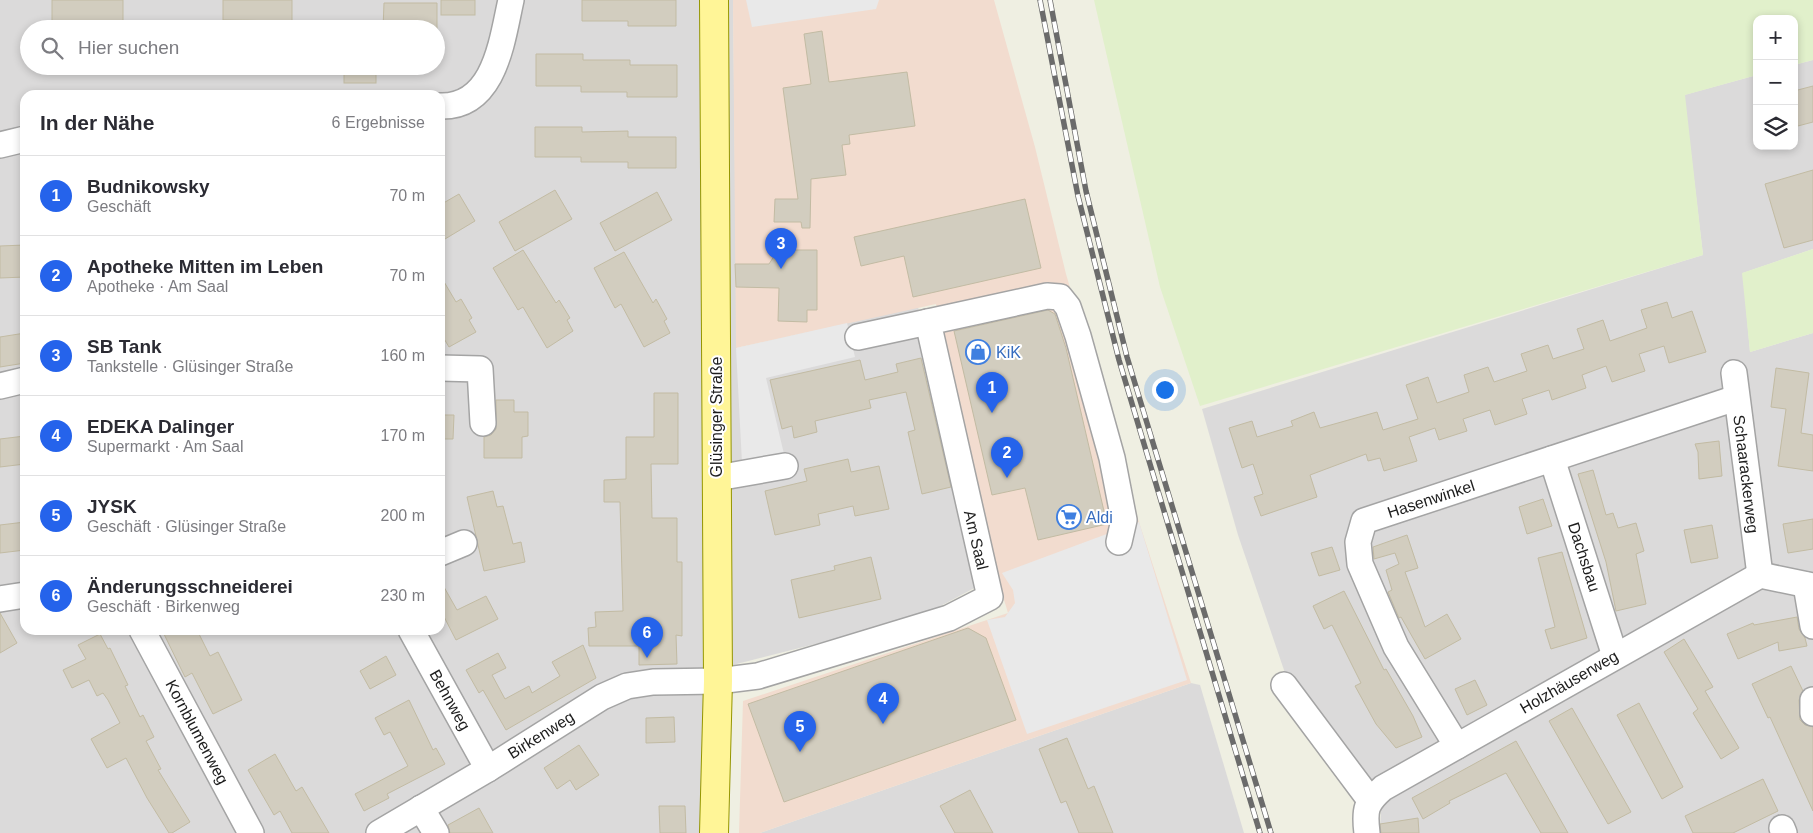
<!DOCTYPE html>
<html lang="de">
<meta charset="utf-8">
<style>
body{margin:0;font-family:Arial,sans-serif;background:#f7f7f7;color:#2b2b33}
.controls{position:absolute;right:15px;top:15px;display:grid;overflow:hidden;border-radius:10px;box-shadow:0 2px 8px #0003}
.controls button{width:45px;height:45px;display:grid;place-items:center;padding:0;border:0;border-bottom:1px solid #e1e1e2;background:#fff;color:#2b2b33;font:25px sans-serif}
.you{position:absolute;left:1164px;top:389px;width:18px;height:18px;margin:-12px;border:4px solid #fff;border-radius:50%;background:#1a73e8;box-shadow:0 0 0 8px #1a73e833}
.badge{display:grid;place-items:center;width:32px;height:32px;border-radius:50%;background:#2563eb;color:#fff;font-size:16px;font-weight:700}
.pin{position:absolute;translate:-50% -41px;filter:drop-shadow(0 1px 2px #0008)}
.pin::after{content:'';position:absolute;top:26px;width:18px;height:15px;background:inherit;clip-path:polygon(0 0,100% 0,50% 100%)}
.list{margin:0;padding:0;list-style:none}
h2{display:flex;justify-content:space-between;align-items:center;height:65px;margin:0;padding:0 20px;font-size:21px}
h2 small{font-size:16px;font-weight:400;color:#7c7c81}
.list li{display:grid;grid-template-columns:32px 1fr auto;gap:15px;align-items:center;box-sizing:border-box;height:80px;padding:0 20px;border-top:1px solid #e1e1e2}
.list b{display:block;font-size:19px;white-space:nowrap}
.list p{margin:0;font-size:16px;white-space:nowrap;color:#7c7c81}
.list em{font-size:16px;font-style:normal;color:#7c7c81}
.icon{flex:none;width:28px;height:28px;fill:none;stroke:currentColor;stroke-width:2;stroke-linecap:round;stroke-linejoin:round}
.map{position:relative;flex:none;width:1813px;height:833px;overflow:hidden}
.search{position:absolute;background:#fff;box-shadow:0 2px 8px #0003;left:20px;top:20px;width:425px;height:55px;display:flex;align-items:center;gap:12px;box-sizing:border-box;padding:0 18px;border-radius:28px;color:#7c7c81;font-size:19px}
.panel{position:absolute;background:#fff;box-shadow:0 2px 8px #0003;left:20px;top:90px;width:425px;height:545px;border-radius:15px}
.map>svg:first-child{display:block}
.residential{fill:#dbdada;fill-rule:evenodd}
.commercial{fill:#f2dccf}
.farmland{fill:#e1f0cb}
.parking{fill:#e9e9e9}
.building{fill:#d2cdbf;stroke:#c2bba3}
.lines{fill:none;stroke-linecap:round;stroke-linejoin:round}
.minor-casing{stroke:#a4a4a4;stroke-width:28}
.major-casing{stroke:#959600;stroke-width:30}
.minor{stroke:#fff;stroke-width:25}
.major{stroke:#fff597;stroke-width:28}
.rail-casing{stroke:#6b6b6b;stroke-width:5.5}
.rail{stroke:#fff;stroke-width:4;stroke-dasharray:11;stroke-linecap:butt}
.labels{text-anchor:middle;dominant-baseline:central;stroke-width:4;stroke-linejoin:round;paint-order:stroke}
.shop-label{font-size:16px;fill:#366cbe;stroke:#fff;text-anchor:start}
.street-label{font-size:16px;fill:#1d1d1d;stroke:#fff}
</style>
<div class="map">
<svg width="1813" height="833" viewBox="0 0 1813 833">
<rect width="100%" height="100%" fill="#efefe2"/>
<g class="residential">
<path d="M0 0H733L737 348 918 307 980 585 918 618 705 672 703 833H0ZM29 29H436V66H29ZM25 95H440V630H25Z"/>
<polygon points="1813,60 1813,249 1743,273 1750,352 1813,333 1813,833 1380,833 1381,806 1285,673 1238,535 1202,409 1703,255 1684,95 1757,75 1757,146 1794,146 1794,65"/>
<polygon points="1191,683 1200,685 1244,833 760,833"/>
</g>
<polygon class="commercial" points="733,0 994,0 1035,147 1066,274 1139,522 1191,683 760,833 739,833 743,701 1008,613 990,553 936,304 736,348"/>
<g class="farmland">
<polygon points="1094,0 1813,0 1813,60 1794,65 1794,19 1757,19 1757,75 1685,95 1703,255 1200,406 1160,287"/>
<polygon points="1813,249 1813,333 1750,352 1742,273"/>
</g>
<g class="parking">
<polygon points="746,0 879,0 876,9 752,27"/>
<polygon points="847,323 855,357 766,378 784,454 742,463 736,348"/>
<polygon points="1139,522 1187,680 1027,734 987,620 1005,617 1015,603 1013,590 1002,573"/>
</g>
<g class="building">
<rect x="52" y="0" width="71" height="29"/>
<polygon points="223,0 292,0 292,21 223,20"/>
<rect x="441" y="0" width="34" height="15"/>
<polygon points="582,0 676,0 676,26 628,26 628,21 582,21"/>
<polygon points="384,3 437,3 437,29 383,29"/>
<polygon points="822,31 829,82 907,72 915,126 849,135 850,144 842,145 846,175 811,179 810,228 802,228 801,222 774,222 775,199 798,199 783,88 811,84 804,34"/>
<polygon points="536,54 583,54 583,60 630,60 630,65 677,65 677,97 627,97 627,92 581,92 581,86 536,86"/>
<rect x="344" y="66" width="32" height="17"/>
<polygon points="1813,86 1813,122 1794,127 1794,91"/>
<polygon points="535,127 582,127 582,132 628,131 628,137 676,137 676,168 628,168 628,162 581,162 581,157 535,157"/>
<polygon points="1813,170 1813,240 1784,248 1765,184"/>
<polygon points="555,190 572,219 515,251 499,222"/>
<polygon points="657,192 672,220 615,251 600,223"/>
<polygon points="459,194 475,221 440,242 440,205"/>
<polygon points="1025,199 1041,268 913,297 904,256 861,266 854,237"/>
<polygon points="25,245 25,277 0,278 0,246"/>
<polygon points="523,250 556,303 559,300 570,318 567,320 573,331 547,348 523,307 518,310 493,268"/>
<polygon points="778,250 817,250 817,310 807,310 807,322 778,321 779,288 736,287 735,264 769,264"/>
<polygon points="624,252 653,303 656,299 667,319 664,321 670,333 644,347 621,304 615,308 594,268"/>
<polygon points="440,275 456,302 461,299 472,318 469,320 476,332 449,347 440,332"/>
<polygon points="1667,302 1672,318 1692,311 1706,352 1669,363 1664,346 1639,354 1645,371 1612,382 1606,366 1582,375 1586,388 1552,400 1549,390 1522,399 1527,414 1495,425 1490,410 1463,419 1467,431 1439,440 1435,428 1409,437 1417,461 1384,471 1380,458 1368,461 1366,454 1310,475 1317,497 1261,516 1254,497 1263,494 1253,464 1242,468 1229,428 1252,421 1257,437 1293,426 1291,421 1314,412 1320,428 1377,412 1383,430 1418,419 1406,385 1428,377 1437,403 1469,392 1464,375 1488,367 1494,382 1527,371 1521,354 1548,345 1553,359 1584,349 1577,329 1603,320 1610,341 1647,328 1641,310"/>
<polygon points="1048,310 1055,314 1066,348 1107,524 1038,540 1025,488 992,495 954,331"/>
<polygon points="25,333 25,363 0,367 0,337"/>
<polygon points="921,358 951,487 922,494 908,432 915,430 906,392 869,400 871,408 815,421 817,432 794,438 792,426 782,429 770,380 860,360 865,380 898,372 896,364"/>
<polygon points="1776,368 1809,373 1801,433 1813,435 1813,471 1778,466 1786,409 1771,407"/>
<polygon points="654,393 678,393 678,464 651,464 652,518 677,518 677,562 682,562 682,636 676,635 677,664 639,665 639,646 589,646 588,628 596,627 595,612 623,611 620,502 604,502 604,480 626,479 626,437 654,437"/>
<polygon points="496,400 514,400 514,412 528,412 528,436 522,437 522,458 484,458 484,437 491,435 496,429"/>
<polygon points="440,415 454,415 453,439 440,439"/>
<polygon points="25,436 25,464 0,467 0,439"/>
<polygon points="1719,441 1722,476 1699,479 1698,452 1695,444"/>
<polygon points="848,459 851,472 879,466 889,509 855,516 853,506 818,514 820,525 775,535 765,491 807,481 804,469"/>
<polygon points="1593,470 1606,515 1613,513 1618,528 1636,523 1644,551 1636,554 1646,604 1616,611 1606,562 1578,474"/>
<polygon points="493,491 497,507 503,506 513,544 521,542 525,562 484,571 467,497"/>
<polygon points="1543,499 1552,526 1527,534 1519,507"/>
<polygon points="1813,519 1813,549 1788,553 1783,524"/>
<polygon points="25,522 25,550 0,553 0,525"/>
<polygon points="1712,525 1718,558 1691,563 1684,530"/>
<polygon points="1407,535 1418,568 1405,572 1425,627 1447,614 1461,639 1425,659 1401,617 1399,618 1388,592 1392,590 1386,570 1399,564 1395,553 1374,559 1373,547"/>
<polygon points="1332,547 1340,570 1319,576 1311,553"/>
<polygon points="1562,552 1587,638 1551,649 1545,630 1555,627 1538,558"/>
<polygon points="871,557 881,599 799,618 791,580 835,570 834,566"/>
<polygon points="440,580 457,610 486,596 498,619 456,640 440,609"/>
<polygon points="1344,591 1384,670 1386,669 1413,716 1422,737 1396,748 1376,724 1355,686 1361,683 1332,625 1324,629 1313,606"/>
<polygon points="0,613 17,643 0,653"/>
<polygon points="1797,617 1799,629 1805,638 1807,646 1779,651 1778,642 1738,659 1727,634 1753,623 1754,625"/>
<polygon points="968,628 986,638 1016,720 784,802 748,704"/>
<polygon points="162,630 197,630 210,656 218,652 242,700 213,714 192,673 185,677"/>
<polygon points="100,634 108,649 110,648 128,685 125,686 140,717 143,715 154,737 146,741 161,769 158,770 190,822 172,833 169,833 147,798 126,758 107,768 91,739 120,723 108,700 103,693 97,696 89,680 72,688 63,670 86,659 78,645"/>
<polygon points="1684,639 1713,687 1705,691 1739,748 1721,759 1693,713 1698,709 1664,652"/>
<polygon points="583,645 596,678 506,730 483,690 479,693 466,670 498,653 506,668 492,675 505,699 529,686 532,693 560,676 552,662"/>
<polygon points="386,656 396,675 370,689 360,671"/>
<polygon points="1791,666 1803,691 1799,700 1800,720 1805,725 1813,727 1813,811 1770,717 1768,718 1752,684"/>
<polygon points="1475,680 1487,705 1467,715 1455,689"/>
<polygon points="409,700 433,750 436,748 445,764 387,794 389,798 364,811 355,794 408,766 390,732 384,735 375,718"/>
<polygon points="1639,703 1683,787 1662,799 1617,715"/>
<polygon points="1572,708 1631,812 1608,824 1549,721"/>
<polygon points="674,717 675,742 646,743 646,718"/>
<polygon points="1067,738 1088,789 1094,786 1113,833 1079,833 1066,801 1061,803 1039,749"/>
<polygon points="1516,741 1568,833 1541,833 1506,773 1449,801 1450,803 1423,819 1412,798"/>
<polygon points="579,745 599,775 576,790 570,780 557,789 544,768"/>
<polygon points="275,754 296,791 302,787 329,833 292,833 280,811 274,815 248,770"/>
<polygon points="1763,779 1778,811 1733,833 1693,833 1685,816"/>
<polygon points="970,790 993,833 955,833 940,806"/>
<polygon points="659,806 685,806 686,833 660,833"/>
<polygon points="479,808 493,833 450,833 448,825"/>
<polygon points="1418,818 1419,833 1381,833 1380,824"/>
</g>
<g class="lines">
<defs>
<g id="minor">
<path d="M440 106C495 108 502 40 511 0"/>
<polyline points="0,145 25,139"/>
<polyline points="858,337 928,322"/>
<polyline points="440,368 480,369 483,423"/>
<polyline points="1734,373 1760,575"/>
<polyline points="0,386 25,380"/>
<polyline points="1552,459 1615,656"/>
<polyline points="717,478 785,466"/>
<polyline points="440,553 464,543"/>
<polyline points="1806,585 1813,626"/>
<polyline points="0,599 25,595"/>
<polyline points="142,630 251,833"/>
<polyline points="411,630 488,769"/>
<polyline points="1284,685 1370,800"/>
<polyline points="1813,700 1813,713"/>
<polyline points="1457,746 1396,647 1360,564 1358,542 1364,521 1736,398"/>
<polyline points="421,808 436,833"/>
<polyline points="1782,828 1784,833"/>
<polyline points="379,833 488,769 602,697 627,686 653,682 718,681 758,676 949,618 990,597 928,322 1047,296 1060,297 1068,307 1078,336 1112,458 1124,520 1119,542"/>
<path d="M1367 833C1364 809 1366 803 1383 788L1760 575 1813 586"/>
</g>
<polyline id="major" points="714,833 718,681 714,0"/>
</defs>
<use href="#minor" class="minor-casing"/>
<use href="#major" class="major-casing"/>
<use href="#minor" class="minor"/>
<use href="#major" class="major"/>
<defs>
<g id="rail">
<polyline points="1040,0 1078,196 1119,360 1260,833"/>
<polyline points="1050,0 1086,191 1127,357 1271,833"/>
</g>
</defs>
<use href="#rail" class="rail-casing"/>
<use href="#rail" class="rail"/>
</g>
<defs>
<symbol id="shop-ring" viewBox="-11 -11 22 22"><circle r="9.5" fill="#fff" stroke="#3f7fe0" stroke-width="1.5"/><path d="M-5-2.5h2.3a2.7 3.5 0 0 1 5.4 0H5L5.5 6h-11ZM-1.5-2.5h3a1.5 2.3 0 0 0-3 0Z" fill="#3f7fe0"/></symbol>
<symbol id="supermarket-ring" viewBox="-11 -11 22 22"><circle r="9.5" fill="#fff" stroke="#3f7fe0" stroke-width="1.5"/><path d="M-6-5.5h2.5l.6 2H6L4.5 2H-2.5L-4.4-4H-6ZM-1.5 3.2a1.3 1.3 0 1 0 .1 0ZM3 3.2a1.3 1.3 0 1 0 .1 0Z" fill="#3f7fe0"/></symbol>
</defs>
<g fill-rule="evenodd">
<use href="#shop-ring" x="964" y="338" width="28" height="28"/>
<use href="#supermarket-ring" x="1055" y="503" width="28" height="28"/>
</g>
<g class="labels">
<g class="shop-label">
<text x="996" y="352">KiK</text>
<text x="1086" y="517">Aldi</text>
</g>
<g class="street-label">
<text transform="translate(716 417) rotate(-90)">Glüsinger Straße</text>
<text transform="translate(1746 474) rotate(83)">Schaarackerweg</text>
<text transform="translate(1431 499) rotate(-18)">Hasenwinkel</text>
<text transform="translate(976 540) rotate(77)">Am Saal</text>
<text transform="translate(1584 557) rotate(72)">Dachsbau</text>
<text transform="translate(1569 682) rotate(-30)">Holzhäuserweg</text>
<text transform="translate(450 700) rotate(61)">Behnweg</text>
<text transform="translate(197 732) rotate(62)">Kornblumenweg</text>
<text transform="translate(541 735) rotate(-32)">Birkenweg</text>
</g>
</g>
</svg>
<div class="controls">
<button>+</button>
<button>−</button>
<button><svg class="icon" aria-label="layers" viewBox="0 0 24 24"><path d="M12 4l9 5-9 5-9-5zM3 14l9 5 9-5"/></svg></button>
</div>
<div class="you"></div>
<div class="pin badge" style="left:992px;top:413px">1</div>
<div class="pin badge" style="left:1007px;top:478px">2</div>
<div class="pin badge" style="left:781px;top:269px">3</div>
<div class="pin badge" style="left:883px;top:724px">4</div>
<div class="pin badge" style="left:800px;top:752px">5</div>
<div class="pin badge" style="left:647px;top:658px">6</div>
<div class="search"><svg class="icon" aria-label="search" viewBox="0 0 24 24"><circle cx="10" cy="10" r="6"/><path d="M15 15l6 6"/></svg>Hier suchen</div>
<section class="panel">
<h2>In der Nähe<small>6 Ergebnisse</small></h2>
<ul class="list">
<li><span class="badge">1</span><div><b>Budnikowsky</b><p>Geschäft</p></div><em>70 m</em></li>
<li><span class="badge">2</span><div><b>Apotheke Mitten im Leben</b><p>Apotheke · Am Saal</p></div><em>70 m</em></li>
<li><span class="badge">3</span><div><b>SB Tank</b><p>Tankstelle · Glüsinger Straße</p></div><em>160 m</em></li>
<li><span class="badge">4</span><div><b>EDEKA Dalinger</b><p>Supermarkt · Am Saal</p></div><em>170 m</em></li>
<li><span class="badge">5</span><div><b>JYSK</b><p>Geschäft · Glüsinger Straße</p></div><em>200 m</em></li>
<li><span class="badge">6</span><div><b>Änderungsschneiderei</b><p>Geschäft · Birkenweg</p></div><em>230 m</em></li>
</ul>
</section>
</div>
